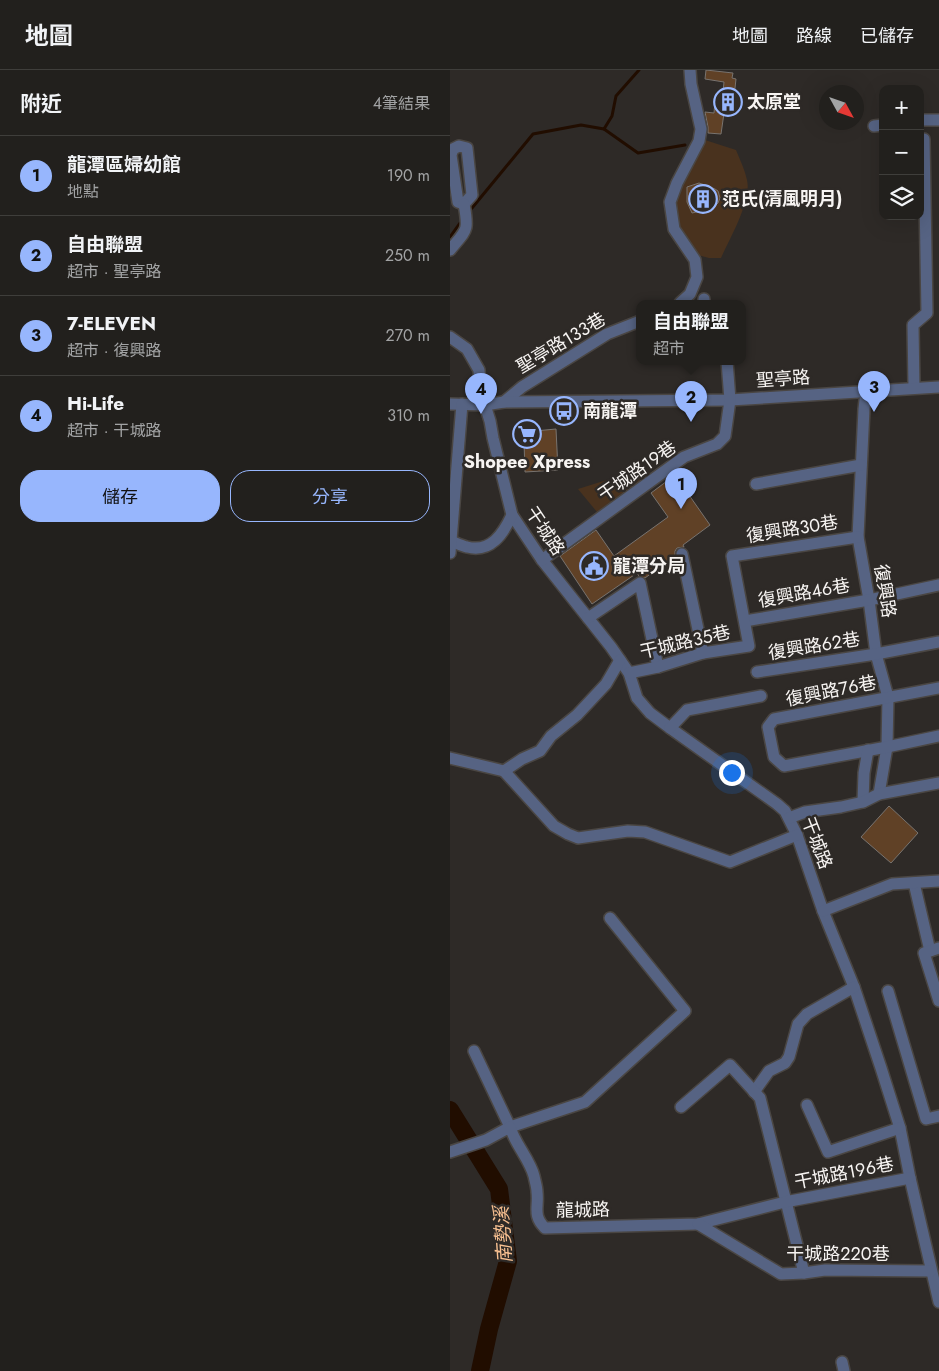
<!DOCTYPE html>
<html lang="zh-TW">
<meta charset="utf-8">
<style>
body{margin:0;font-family:Jost,"Noto Sans TC",sans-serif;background:#2a2826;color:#f1f3f6}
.controls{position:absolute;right:15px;top:15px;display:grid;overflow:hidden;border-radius:10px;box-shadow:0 5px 20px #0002}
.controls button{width:45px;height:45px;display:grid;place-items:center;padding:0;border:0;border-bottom:1px solid #3f3e3b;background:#22201d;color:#f1f3f6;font:25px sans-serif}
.compass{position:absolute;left:369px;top:15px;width:45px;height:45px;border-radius:50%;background:#22201d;box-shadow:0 5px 20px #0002;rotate:130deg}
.you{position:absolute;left:281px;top:702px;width:18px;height:18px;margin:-12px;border:4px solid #fff;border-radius:50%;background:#1a73e8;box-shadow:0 0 0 8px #1a73e833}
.badge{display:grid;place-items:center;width:32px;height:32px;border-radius:50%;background:#97b6fd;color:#111;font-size:16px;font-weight:700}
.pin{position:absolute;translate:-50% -41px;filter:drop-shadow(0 1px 2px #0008)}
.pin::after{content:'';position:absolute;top:26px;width:18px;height:15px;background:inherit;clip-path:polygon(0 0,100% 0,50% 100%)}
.popup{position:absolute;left:186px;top:230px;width:110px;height:65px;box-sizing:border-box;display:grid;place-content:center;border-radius:10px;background:#22201d;filter:drop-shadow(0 1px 4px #0005);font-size:16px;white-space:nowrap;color:#a2a3a4}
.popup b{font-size:19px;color:#f1f3f6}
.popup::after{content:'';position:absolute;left:50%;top:100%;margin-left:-10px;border:10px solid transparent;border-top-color:#22201d}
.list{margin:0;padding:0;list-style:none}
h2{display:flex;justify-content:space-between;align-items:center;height:65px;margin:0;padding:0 20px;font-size:21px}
h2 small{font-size:16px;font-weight:400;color:#a2a3a4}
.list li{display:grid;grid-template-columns:32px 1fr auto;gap:15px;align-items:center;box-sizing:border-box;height:80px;padding:0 20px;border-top:1px solid #3f3e3b}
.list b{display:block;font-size:19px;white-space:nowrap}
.list p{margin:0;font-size:16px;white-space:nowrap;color:#a2a3a4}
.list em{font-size:16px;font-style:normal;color:#a2a3a4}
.actions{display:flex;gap:10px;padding:15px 20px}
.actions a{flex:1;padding:11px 0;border:1px solid #97b6fd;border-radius:20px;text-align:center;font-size:18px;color:#97b6fd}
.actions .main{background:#97b6fd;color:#111}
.icon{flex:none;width:28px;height:28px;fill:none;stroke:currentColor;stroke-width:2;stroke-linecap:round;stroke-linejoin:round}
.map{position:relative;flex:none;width:489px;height:1301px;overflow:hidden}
header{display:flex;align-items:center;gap:30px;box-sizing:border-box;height:70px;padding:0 25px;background:#22201d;border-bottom:1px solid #3f3e3b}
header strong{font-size:24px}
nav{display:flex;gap:28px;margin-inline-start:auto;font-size:18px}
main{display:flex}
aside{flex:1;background:#22201d}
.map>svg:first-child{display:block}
.green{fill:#49321e}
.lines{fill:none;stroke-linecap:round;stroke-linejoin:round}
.stream{stroke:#210d00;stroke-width:3}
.river{stroke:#210d00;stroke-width:18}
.building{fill:#604126;stroke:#78736f}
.minor-casing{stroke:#4a4643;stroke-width:14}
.minor{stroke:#566383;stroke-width:11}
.labels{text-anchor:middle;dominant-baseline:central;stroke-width:5;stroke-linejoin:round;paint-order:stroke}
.poi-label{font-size:18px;font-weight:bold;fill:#f7f4f2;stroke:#2e2a27;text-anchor:start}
.street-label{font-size:18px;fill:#f7f4f2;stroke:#2e2a27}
.water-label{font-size:19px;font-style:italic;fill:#f8c091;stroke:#2e2a27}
</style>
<header>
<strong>地圖</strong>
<nav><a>地圖</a><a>路線</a><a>已儲存</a></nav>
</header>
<main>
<aside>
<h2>附近<small>4筆結果</small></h2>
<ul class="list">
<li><span class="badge">1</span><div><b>龍潭區婦幼館</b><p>地點</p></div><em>190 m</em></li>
<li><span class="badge">2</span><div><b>自由聯盟</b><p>超市 · 聖亭路</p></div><em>250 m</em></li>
<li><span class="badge">3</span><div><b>7-ELEVEN</b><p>超市 · 復興路</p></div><em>270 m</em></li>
<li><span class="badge">4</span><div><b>Hi-Life</b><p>超市 · 干城路</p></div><em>310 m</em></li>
</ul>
<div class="actions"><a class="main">儲存</a><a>分享</a></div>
</aside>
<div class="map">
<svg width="489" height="1301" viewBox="0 0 489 1301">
<rect width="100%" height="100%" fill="#2e2a27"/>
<g class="green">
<path d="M255 70 286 80C290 90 295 100 297 110 302 130 280 168 271 188H259L244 184C238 173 230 160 227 149 220 126 244 90 255 70Z"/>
<polygon points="182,402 190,410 147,442 128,419"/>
</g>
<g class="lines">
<g class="stream">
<polyline points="154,59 188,83 235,75"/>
<polyline points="22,138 83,64 131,55 154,59 162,46 166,26 189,0"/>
<polyline points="0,167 10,153"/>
</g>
<polyline class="river" points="0,1040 49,1119 58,1191 39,1259 30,1301"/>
</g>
<g class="building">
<polygon points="256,0 283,3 282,8 286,9 282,45 274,43 271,64 258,63 258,57 255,42 264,43 265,31 272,32 274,12 255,9"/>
<polygon points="249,113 258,116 265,119 268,121 270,128 268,133 264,137 255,140 242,143 237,132 237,117"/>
<polygon points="106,359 108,400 75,402 74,372 71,372 74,362"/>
<polygon points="225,405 260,455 233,475 234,477 227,478 225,481 225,486 195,508 189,506 187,503 142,534 110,486 146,460 164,486 218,447 201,423"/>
<polygon points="439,736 468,763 441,793 411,767"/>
</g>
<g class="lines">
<defs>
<g id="minor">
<polyline points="470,50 489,50"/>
<polyline points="424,56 433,55"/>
<polygon points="9,76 17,78 22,125 14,134 8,132 1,85 3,79"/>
<path d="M0 180C17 159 19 162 14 134"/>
<polyline points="254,229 254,233"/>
<polyline points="230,233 240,224 247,207 245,190 224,159 220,132 227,113 249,71 251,59 241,14 240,0"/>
<polyline points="0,267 17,279 29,300 31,329 35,335 40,351 43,368 62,445 92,490 161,577 179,603 187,628 200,643 220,658 327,734 335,741 347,765 373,841 404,917 431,998 450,1058 460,1108 489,1232"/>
<polyline points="464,318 463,255 477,243 474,69"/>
<polyline points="416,321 414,339 408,467 419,530 426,584 438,627 437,677 429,724"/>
<polyline points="54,332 72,317 157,264 190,251"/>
<polyline points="0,334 35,335 54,332 280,330 489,317"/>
<polyline points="306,414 411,395"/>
<path d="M1 471C6 473 12 476 17 477 41 483 53 464 62 445"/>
<polyline points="0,483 12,334"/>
<polyline points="232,484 253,583"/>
<polyline points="92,490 234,387 267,374 275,366 280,330 277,291"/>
<polyline points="138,548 190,513 208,597"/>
<polyline points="295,551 419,530 489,515"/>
<polyline points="307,602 426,584 489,572"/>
<polyline points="179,603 208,597 253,583 299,576 282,486 408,467"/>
<polyline points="489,618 324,649 318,657 324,687 334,696 437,677 489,666"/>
<polyline points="220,658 237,640 311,626"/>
<polyline points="0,688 54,701 72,689 90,681 101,666 127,645 156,614 170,590"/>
<polyline points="54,701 104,756 118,764 128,768 178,761 195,762 280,792 347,765"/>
<polyline points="413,732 414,703 418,680"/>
<polyline points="339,748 355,742 391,737 413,732 429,724 489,713"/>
<polyline points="464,813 480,881"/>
<polyline points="373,841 442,814 489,811"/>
<polyline points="489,878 474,883 489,931"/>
<polyline points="438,921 476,1049 489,1046"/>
<polyline points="24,981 60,1057 135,1032 235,941 160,848"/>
<polyline points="304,1022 319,1001 335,993 339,987 348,954 357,944 404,917"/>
<polyline points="357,1035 378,1082 450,1058"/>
<polyline points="231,1037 280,995 310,1028 354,1203"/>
<path d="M0 1082 36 1070 60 1057C65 1074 80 1090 84 1106 85 1111 87 1117 87 1122 89 1137 82 1145 95 1158L248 1154 335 1132 460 1108"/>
<polyline points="248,1154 331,1204 354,1203 375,1200 481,1201"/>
<polyline points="392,1292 394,1301"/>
</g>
</defs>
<use href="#minor" class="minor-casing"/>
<use href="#minor" class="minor"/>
</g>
<defs>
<symbol id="building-ring" viewBox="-11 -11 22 22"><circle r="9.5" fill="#2e2a27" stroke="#97b6fd" stroke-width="1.5"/><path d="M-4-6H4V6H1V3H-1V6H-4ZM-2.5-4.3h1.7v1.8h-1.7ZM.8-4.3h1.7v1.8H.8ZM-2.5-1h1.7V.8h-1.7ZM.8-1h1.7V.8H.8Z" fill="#97b6fd"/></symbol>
<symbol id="bus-ring" viewBox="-11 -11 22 22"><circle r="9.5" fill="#2e2a27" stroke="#97b6fd" stroke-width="1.5"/><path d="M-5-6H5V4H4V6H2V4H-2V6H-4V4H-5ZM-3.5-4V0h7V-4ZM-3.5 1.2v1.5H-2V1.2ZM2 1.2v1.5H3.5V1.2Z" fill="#97b6fd"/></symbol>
<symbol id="supermarket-ring" viewBox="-11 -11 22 22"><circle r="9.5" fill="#2e2a27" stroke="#97b6fd" stroke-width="1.5"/><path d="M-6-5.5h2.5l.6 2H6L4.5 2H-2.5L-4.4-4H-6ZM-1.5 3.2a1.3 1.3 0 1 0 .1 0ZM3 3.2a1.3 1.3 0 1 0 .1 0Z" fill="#97b6fd"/></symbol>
<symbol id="civic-ring" viewBox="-11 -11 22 22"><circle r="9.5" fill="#2e2a27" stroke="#97b6fd" stroke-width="1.5"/><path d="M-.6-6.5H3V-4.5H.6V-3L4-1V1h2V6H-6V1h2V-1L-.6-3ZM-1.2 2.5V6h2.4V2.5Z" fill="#97b6fd"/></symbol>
</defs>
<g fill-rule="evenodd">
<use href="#building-ring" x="262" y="16" width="32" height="32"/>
<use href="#building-ring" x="237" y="113" width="32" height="32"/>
<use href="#bus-ring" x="98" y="325" width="32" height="32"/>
<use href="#supermarket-ring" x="61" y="348" width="32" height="32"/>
<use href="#civic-ring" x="128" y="480" width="32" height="32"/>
</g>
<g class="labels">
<g class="poi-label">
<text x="297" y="32">太原堂</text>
<text x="272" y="129">范氏(清風明月)</text>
<text x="133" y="341">南龍潭</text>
<text x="77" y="392" text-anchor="middle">Shopee Xpress</text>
<text x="163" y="496">龍潭分局</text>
</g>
<g class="street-label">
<text transform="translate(111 273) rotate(-31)">聖亭路133巷</text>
<text transform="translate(333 309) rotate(-4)">聖亭路</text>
<text transform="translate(187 401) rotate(-35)">干城路19巷</text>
<text transform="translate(342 459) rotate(-9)">復興路30巷</text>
<text transform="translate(95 461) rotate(56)">干城路</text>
<text transform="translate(435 521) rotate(81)">復興路</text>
<text transform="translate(354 523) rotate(-10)">復興路46巷</text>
<text transform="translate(235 572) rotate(-13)">干城路35巷</text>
<text transform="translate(364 576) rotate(-9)">復興路62巷</text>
<text transform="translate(381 621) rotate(-11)">復興路76巷</text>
<text transform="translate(367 773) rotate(69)">干城路</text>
<text transform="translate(394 1103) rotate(-11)">干城路196巷</text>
<text transform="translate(133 1140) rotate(-1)">龍城路</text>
<text x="388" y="1184">干城路220巷</text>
</g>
<g class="water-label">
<text transform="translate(53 1165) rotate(-94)">南勢溪</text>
</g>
</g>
</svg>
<div class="controls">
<button>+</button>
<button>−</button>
<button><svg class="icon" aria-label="layers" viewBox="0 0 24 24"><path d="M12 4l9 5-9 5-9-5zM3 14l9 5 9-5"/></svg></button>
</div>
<svg class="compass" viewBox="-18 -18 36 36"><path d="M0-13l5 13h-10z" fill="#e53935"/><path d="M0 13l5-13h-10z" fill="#a2a3a4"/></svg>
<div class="you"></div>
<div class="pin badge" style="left:231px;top:439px">1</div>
<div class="pin badge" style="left:241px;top:352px">2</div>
<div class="popup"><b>自由聯盟</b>超市</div>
<div class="pin badge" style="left:424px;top:342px">3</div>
<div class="pin badge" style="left:31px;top:344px">4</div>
</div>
</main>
